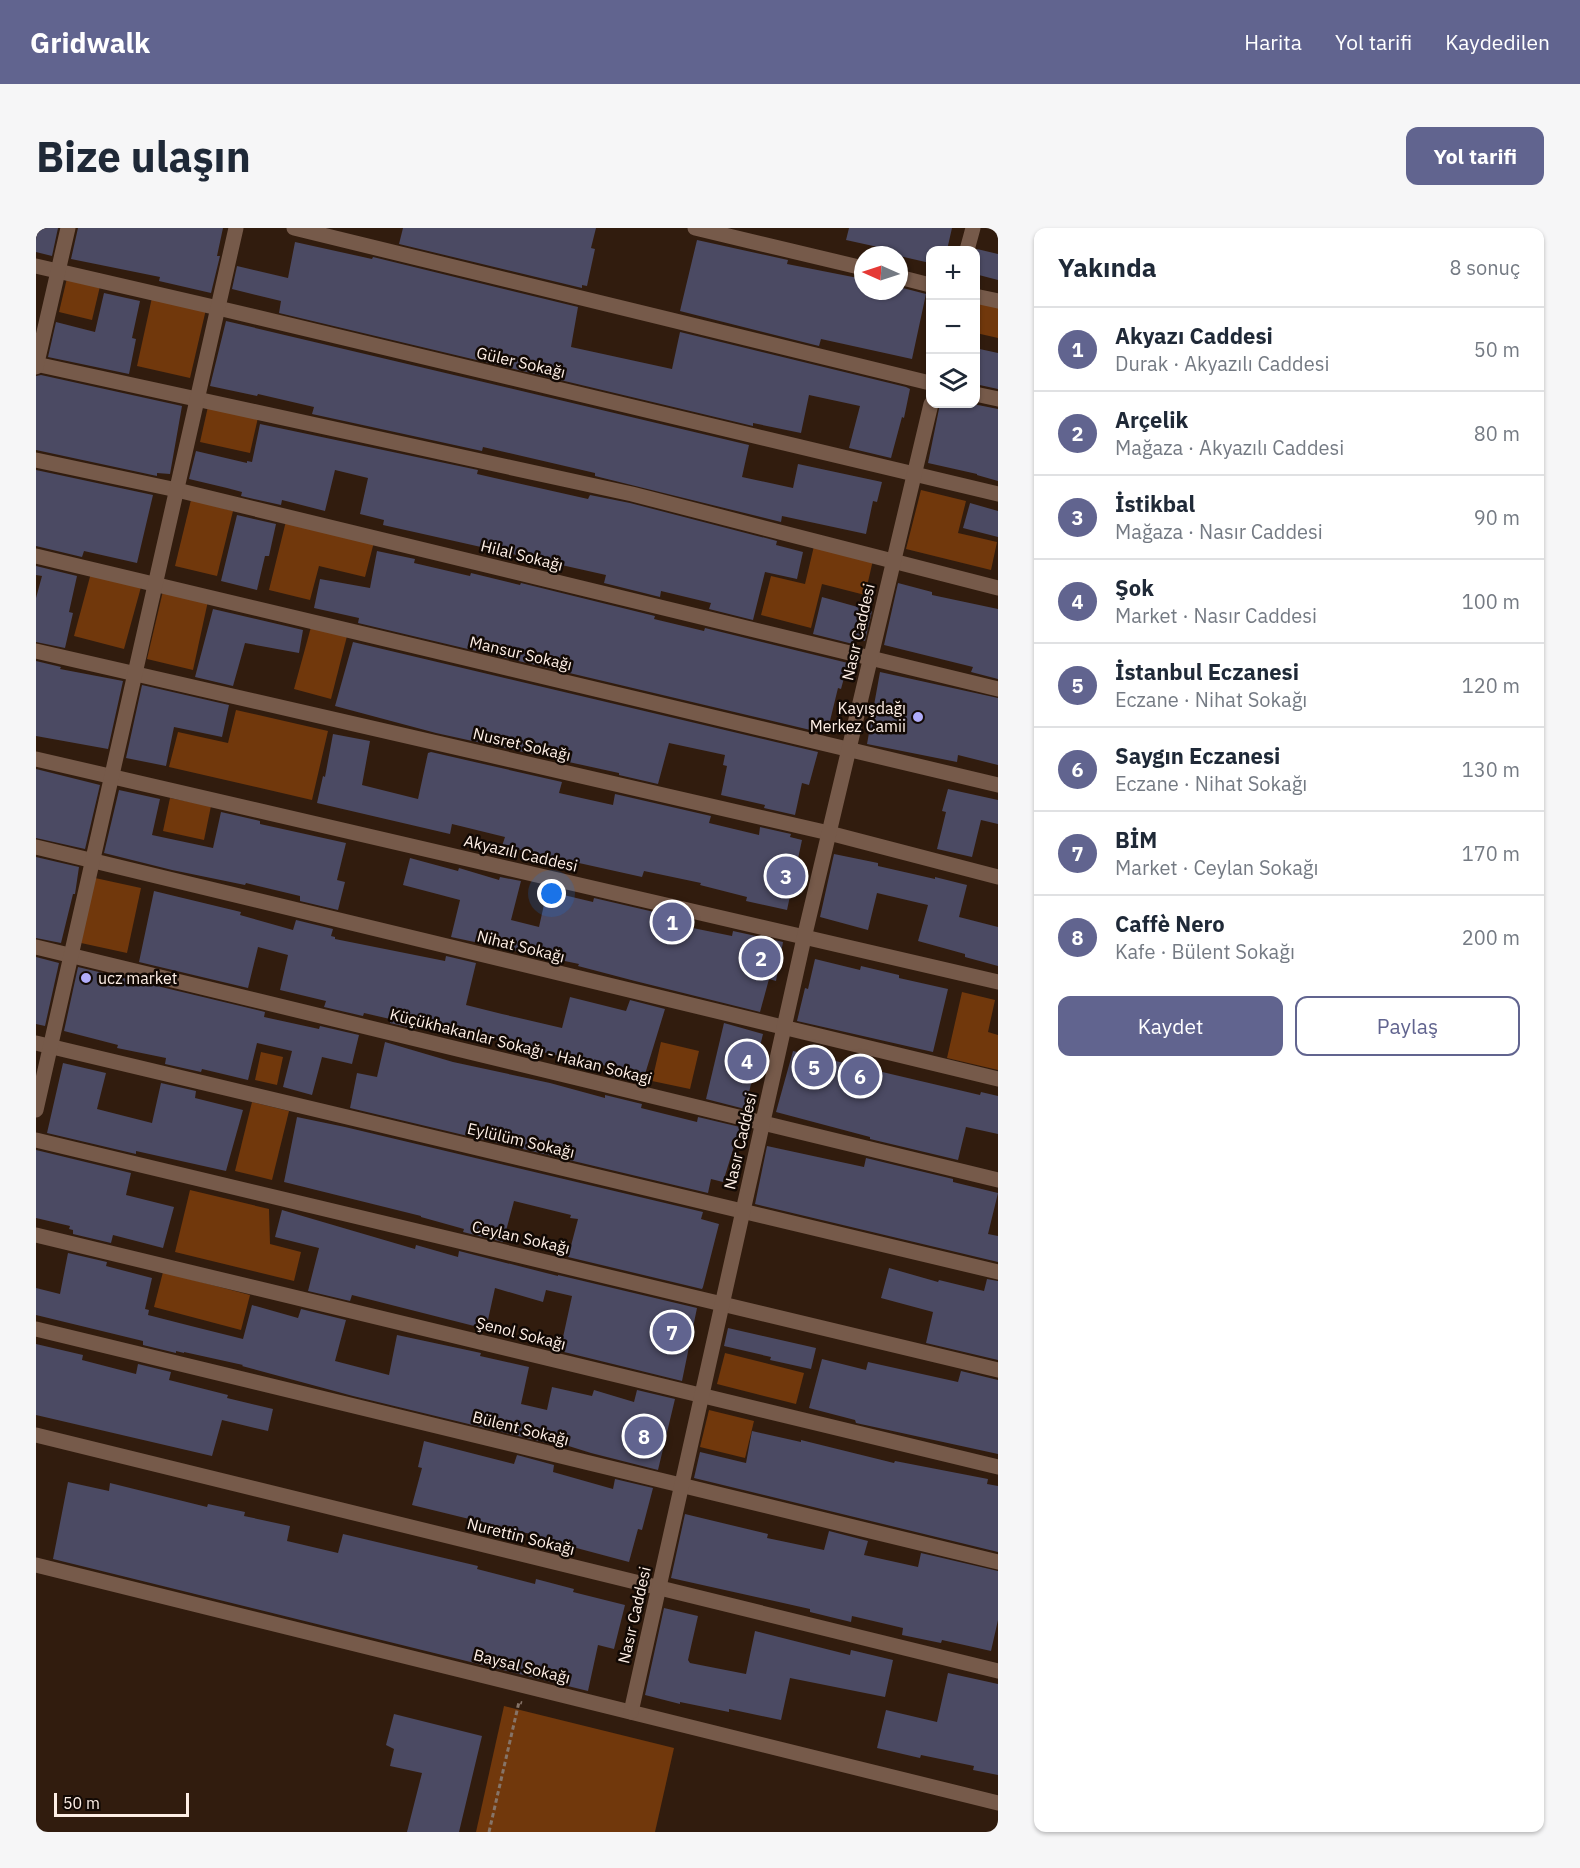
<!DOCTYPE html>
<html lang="tr">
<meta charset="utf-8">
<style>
body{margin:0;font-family:"IBM Plex Sans",sans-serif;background:#f6f6f7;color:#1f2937}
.controls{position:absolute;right:18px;top:18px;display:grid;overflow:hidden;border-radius:12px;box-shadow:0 2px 4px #0004}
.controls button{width:54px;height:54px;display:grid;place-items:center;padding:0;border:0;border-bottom:2px solid #e0e1e3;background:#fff;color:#1f2937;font:30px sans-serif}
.compass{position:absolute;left:818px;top:18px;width:54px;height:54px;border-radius:50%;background:#fff;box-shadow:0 2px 4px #0004;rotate:273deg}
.scale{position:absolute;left:18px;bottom:15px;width:135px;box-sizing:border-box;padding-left:6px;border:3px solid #feefe6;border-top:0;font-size:16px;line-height:21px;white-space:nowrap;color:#feefe6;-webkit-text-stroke:4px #120904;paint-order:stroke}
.you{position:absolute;left:516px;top:666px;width:21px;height:21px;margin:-15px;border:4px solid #fff;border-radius:50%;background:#1a73e8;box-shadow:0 0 0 9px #1a73e833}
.badge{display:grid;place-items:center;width:39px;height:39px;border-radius:50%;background:#61648f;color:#fff;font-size:20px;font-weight:700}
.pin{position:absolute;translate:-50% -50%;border:3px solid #fff;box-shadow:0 2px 6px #0006}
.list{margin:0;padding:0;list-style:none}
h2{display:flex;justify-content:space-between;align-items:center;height:78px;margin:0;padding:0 24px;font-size:26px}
h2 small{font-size:20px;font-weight:400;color:#747a83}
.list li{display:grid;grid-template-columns:39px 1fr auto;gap:18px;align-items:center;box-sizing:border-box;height:84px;padding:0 24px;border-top:2px solid #e0e1e3}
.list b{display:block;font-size:22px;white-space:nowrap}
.list p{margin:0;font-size:20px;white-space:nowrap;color:#747a83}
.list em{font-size:20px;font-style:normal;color:#747a83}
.actions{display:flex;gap:12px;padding:18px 24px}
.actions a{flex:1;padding:14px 0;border:2px solid #61648f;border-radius:12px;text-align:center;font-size:21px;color:#61648f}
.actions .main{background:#61648f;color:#fff}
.icon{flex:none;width:33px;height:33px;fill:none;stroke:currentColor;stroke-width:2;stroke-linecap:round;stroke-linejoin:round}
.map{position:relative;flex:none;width:962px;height:1604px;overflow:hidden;border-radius:12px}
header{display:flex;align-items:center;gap:36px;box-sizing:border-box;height:84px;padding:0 30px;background:#61648f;color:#fff}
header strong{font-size:28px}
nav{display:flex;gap:33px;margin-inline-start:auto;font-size:21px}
.intro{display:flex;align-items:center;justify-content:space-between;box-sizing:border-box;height:144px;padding:0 36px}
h1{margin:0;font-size:42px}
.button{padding:15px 27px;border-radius:12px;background:#61648f;color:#fff;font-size:21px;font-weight:700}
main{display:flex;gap:36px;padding:0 36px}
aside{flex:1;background:#fff;border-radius:12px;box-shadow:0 2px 4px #0004}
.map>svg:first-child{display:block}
.green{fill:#71380c}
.building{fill:#4b4a63}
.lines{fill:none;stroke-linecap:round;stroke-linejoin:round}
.path{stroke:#867468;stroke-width:3;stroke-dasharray:4.5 3;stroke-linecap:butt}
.minor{stroke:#765a4a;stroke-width:15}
.poi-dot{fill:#b1adfa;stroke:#120904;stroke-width:2}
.labels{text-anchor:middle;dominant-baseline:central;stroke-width:5;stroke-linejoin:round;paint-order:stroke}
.street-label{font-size:16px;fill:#feefe6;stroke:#120904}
.poi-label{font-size:16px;fill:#feefe6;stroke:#120904;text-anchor:end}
</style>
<header>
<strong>Gridwalk</strong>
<nav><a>Harita</a><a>Yol tarifi</a><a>Kaydedilen</a></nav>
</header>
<div class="intro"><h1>Bize ulaşın</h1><a class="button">Yol tarifi</a></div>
<main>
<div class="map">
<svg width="962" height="1604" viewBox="0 0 962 1604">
<rect width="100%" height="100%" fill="#311c0e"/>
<g class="green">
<polygon points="32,46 65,54 56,92 23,84"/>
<polygon points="117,65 171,77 154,150 101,138"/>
<polygon points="939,66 962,71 962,110 940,105"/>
<polygon points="173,174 223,185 214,225 164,214"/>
<polygon points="885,262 930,273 922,305 961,314 955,342 870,321"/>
<polygon points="155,272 197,283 181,348 139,338"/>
<polygon points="250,293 338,314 329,349 283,338 274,372 233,362"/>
<polygon points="778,318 837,332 829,367 786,356 775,400 725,387 735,348 769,356"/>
<polygon points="55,345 105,359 88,421 38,408"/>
<polygon points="127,363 172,373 157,442 111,431"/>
<polygon points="275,399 311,408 295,471 258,461"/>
<polygon points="200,482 292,503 276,572 133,539 142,504 192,515"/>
<polygon points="134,570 175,578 168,612 127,603"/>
<polygon points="59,650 105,660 91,725 45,715"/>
<polygon points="926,764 959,772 952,804 962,807 962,842 911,830"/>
<polygon points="625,814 663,823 654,861 616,853"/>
<polygon points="225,824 247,829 241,857 219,852"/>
<polygon points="216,874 253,883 236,952 199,943"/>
<polygon points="154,962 233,981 234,1016 265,1024 258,1053 139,1024"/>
<polygon points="127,1044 214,1067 205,1102 118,1079"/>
<polygon points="689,1125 768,1145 760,1176 681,1156"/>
<polygon points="673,1182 718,1193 709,1230 664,1219"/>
<polygon points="468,1478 638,1520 619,1604 440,1604"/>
</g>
<g class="building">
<polygon points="0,0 22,0 16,28 0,24"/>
<polygon points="42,0 187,0 181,28 184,28 175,65 123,53 124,49 35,31"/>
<polygon points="367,0 560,0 555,20 559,21 551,58 546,57 546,60 363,16"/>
<polygon points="813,0 916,0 911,22 894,22 894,35 859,27 860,23 810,12"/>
<polygon points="661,12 752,32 751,36 827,51 827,63 863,63 863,59 890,66 876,131 785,111 783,118 644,83"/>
<polygon points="259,14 336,31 337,29 542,79 535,119 636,141 644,104 870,159 874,161 868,190 866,189 855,230 813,220 824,178 773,167 765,205 717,195 717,198 243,85 245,73 196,61 201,38 252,50"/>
<polygon points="941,21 962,26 962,52 939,46"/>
<polygon points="68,65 104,73 96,110 100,111 93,146 12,129 20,94 59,104"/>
<polygon points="190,93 713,217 706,249 757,260 762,236 846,254 841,274 837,273 830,306 746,288 745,294 559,248 559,245 447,219 446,223 276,186 278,179 222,166 221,168 174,158"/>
<polygon points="939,120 962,125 962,161 939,156"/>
<polygon points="5,147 146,178 134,246 121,245 121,248 0,222 0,148"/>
<polygon points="904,176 937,176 962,181 962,253 941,247 941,246 892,235"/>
<polygon points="224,196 442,242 441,246 552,271 554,267 594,275 741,313 740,317 767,324 761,351 729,344 717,392 673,381 675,375 625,363 624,369 568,355 570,347 347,297 348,292 324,286 332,250 299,242 289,283 246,272 245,277 205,268 206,264 191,260 153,251 160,223 211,235 211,233 216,234"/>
<polygon points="0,242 117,267 101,335 48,323 46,329 0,318"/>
<polygon points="934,275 962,283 962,309 927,300"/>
<polygon points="201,287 240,296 233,328 229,328 221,362 185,353"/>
<polygon points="341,323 379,331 378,335 434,348 435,345 484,357 485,355 619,388 618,391 668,403 669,400 812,435 805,461 802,460 792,501 788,500 787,505 322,395 323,390 278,380 284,351 334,360"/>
<polygon points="0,338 41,348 33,384 37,385 29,420 0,414 0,370 6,348 0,347"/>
<polygon points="862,355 896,364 896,367 962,381 962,451 935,444 937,439 848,417"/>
<polygon points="786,369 836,383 829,413 818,410 817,416 777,406"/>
<polygon points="177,381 267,402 263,425 209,415 197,458 159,449"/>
<polygon points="317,414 782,524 773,557 766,555 759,587 728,580 729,577 685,567 691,538 687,537 689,527 633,515 622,556 583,547 583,545 400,505 299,478"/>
<polygon points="0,433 25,439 24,441 87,453 72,521 0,508"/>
<polygon points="844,444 962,470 962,537 922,527 921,534 831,516"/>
<polygon points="106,457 193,477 186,509 138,499 130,538 90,530"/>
<polygon points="297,506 334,513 326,557 382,571 392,525 395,524 526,554 523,565 577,577 579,566 675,588 673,595 723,607 724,599 755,606 754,609 766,612 751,682 710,673 711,669 664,657 665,655 608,643 606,649 466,618 469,609 416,596 414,606 281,575 287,548 289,549"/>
<polygon points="0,541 64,557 49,621 0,610"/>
<polygon points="912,561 962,572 962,596 945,592 936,629 901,621 910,584 906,583"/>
<polygon points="83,562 124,571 116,607 177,620 185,584 224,593 224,596 310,615 301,652 309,654 302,682 264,673 264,668 210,655 209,657 136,642 68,625"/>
<polygon points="798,626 842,635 842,638 899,651 899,649 931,657 923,689 962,699 962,738 929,729 929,726 882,713 892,677 841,665 832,702 784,689"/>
<polygon points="0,629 43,639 39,666 37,666 25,715 0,710"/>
<polygon points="374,630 422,643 423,640 463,652 464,649 485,653 475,692 503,699 511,663 557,674 558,670 644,690 642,697 696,708 697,703 747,714 740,753 733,751 724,784 599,753 542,738 543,736 415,709 424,672 367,657"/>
<polygon points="118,663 205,684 204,687 257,702 260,692 297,701 295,708 299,709 299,711 409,733 410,728 440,735 430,777 466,786 526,800 534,769 590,783 594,772 629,781 606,856 574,848 575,839 474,817 474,815 417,802 382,795 380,801 354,795 354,791 328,785 327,788 288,779 290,773 244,762 252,727 222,719 212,760 103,734"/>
<polygon points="0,729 23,735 9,798 0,796"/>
<polygon points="779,731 824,742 825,738 863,747 863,750 912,761 897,824 761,793 769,760 772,761"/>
<polygon points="42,739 229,784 228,789 283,801 284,798 323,807 316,836 286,829 276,867 247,859 256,823 221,815 212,852 166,841 165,844 129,836 130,830 81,820 82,817 28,803"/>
<polygon points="688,795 727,806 709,881 670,871"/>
<polygon points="349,814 417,834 514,855 569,870 569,867 606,876 605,880 661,894 662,889 704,899 687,954 675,951 672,965 314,880 321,845 341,849"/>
<polygon points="757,823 944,867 945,864 962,868 962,906 930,899 922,932 834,911 834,909 740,884"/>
<polygon points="27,835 70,845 61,881 116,895 125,855 160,863 159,870 207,882 190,943 100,923 100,926 11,905"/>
<polygon points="261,889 309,899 667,984 665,991 683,996 667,1059 666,1061 532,1029 542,991 534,990 535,987 478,973 467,1014 427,1004 428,1001 385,989 385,988 248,954"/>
<polygon points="731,918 828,939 830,930 917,951 917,954 962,965 952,1006 962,1008 962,1034 719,976"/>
<polygon points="0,922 95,945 90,967 138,979 127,1020 77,1007 75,1015 37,1006 37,1002 33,1001 34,998 0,990"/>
<polygon points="246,982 379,1021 380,1017 422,1029 423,1023 522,1048 522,1047 661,1080 646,1153 524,1123 536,1068 510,1062 507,1074 459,1060 450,1101 316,1067 314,1073 272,1063 283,1020 239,1009"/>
<polygon points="32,1025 71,1034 70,1038 116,1050 109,1081 113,1082 112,1087 155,1098 207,1111 216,1077 262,1090 265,1081 310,1092 299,1133 353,1147 361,1107 445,1125 444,1128 493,1139 485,1176 511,1182 516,1159 556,1168 558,1162 598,1174 601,1162 639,1171 622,1242 555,1225 523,1215 523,1218 317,1168 206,1138 207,1137 148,1124 148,1125 140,1123 140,1125 107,1117 107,1113 0,1087 0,1060 24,1066"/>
<polygon points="853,1040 902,1054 903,1052 948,1063 951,1051 962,1053 962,1132 890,1115 897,1084 845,1070"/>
<polygon points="692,1100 780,1120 775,1141 734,1132 735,1129 688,1118"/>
<polygon points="0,1116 47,1127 46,1132 100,1146 102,1136 135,1144 133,1152 192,1167 191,1170 237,1181 232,1203 186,1192 176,1228 0,1187"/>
<polygon points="786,1131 830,1142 832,1134 922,1154 925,1143 962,1152 962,1226 820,1195 819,1192 773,1180"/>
<polygon points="716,1203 765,1214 765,1212 858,1235 859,1233 952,1251 951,1256 962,1258 962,1324 658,1250 664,1224 710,1235"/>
<polygon points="388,1213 478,1236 481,1227 518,1237 517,1244 577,1261 579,1251 617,1260 606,1302 602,1301 593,1334 518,1314 519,1312 376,1277 386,1240 382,1239"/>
<polygon points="32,1254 73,1263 74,1255 171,1279 172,1276 209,1284 208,1288 254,1298 251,1313 302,1325 307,1306 442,1338 441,1341 499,1356 500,1351 538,1361 537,1364 589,1377 578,1421 562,1417 552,1463 17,1331"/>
<polygon points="649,1286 732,1306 731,1310 788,1322 793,1303 832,1313 828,1327 882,1339 885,1325 962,1343 962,1392 955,1423 906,1412 905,1415 866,1407 867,1400 816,1388 815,1394 774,1384 774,1381 635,1350"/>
<polygon points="628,1380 662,1388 652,1432 654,1435 710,1446 719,1403 814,1427 815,1422 857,1432 849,1469 754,1450 745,1492 693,1481 693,1484 644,1474 644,1476 609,1467"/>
<polygon points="912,1445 962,1456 962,1547 937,1542 938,1538 885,1527 884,1530 841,1520 850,1482 901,1494"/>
<polygon points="358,1486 446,1508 423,1604 371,1604 386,1545 354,1538 358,1521 350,1517"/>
</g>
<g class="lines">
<polyline class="path" points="453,1604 483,1474 486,1475"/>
<g class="minor">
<polyline points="258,0 894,155"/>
<polyline points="659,0 827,40"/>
<polyline points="931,22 937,0"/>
<polyline points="0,38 182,80 962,266"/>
<polyline points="863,49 894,57"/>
<polyline points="939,68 962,73"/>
<polyline points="0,136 596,266 962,360"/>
<polyline points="0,139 32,0"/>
<polyline points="939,166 962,171"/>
<polyline points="0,232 141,262 962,461"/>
<polyline points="0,328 962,557"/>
<polyline points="0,423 793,605 962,649"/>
<polyline points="0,531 962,754"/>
<polyline points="0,619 962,851"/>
<polyline points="0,719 962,952"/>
<polyline points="0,815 962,1044"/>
<polyline points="0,882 200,0"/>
<polyline points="0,912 962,1142"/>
<polyline points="0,1007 962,1239"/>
<polyline points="0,1101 962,1334"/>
<polyline points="0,1207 962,1443"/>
<polyline points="0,1337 962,1575"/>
<polyline points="595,1484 768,710 895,176"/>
</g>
</g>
<g class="poi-dot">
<circle cx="882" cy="489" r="6"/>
<circle cx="50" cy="750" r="6"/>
</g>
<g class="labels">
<g class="street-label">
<text transform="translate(485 134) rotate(13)">Güler Sokağı</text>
<text transform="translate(486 327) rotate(14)">Hilal Sokağı</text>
<text transform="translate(822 404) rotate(-77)">Nasır Caddesi</text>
<text transform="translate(485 425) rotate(13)">Mansur Sokağı</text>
<text transform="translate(486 516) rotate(13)">Nusret Sokağı</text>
<text transform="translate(485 625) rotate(13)">Akyazılı Caddesi</text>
<text transform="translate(485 718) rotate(14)">Nihat Sokağı</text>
<text transform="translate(485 818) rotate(14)">Küçükhakanlar Sokağı - Hakan Sokagi</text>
<text transform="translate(485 912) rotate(13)">Eylülüm Sokağı</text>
<text transform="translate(704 913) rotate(-77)">Nasır Caddesi</text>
<text transform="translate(485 1009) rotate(13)">Ceylan Sokağı</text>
<text transform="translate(485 1105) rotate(14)">Şenol Sokağı</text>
<text transform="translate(485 1200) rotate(14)">Bülent Sokağı</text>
<text transform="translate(485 1308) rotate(14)">Nurettin Sokağı</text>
<text transform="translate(598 1387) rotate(-77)">Nasır Caddesi</text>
<text transform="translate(486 1438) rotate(14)">Baysal Sokağı</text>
</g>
<g class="poi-label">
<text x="870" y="480">Kayışdağı<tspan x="870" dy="18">Merkez Camii</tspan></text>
<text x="62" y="750" text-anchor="start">ucz market</text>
</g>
</g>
</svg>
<div class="controls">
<button>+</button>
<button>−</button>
<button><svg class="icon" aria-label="layers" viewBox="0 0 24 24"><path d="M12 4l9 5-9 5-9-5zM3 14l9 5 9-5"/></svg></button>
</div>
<svg class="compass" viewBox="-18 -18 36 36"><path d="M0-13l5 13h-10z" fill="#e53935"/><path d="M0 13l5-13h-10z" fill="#747a83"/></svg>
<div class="scale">50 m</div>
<div class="you"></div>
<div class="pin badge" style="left:636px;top:694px">1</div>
<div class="pin badge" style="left:725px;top:730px">2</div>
<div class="pin badge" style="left:750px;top:648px">3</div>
<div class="pin badge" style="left:711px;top:833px">4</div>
<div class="pin badge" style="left:778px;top:839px">5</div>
<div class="pin badge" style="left:824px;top:848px">6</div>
<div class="pin badge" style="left:636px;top:1104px">7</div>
<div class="pin badge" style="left:608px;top:1208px">8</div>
</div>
<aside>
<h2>Yakında<small>8 sonuç</small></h2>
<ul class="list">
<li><span class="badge">1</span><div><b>Akyazı Caddesi</b><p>Durak · Akyazılı Caddesi</p></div><em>50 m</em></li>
<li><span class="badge">2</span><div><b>Arçelik</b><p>Mağaza · Akyazılı Caddesi</p></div><em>80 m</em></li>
<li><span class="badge">3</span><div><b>İstikbal</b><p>Mağaza · Nasır Caddesi</p></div><em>90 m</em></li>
<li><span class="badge">4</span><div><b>Şok</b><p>Market · Nasır Caddesi</p></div><em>100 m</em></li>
<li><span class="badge">5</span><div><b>İstanbul Eczanesi</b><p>Eczane · Nihat Sokağı</p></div><em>120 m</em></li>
<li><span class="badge">6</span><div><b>Saygın Eczanesi</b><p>Eczane · Nihat Sokağı</p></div><em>130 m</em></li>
<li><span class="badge">7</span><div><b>BİM</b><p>Market · Ceylan Sokağı</p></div><em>170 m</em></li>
<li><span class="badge">8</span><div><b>Caffè Nero</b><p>Kafe · Bülent Sokağı</p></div><em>200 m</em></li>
</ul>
<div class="actions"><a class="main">Kaydet</a><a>Paylaş</a></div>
</aside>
</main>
